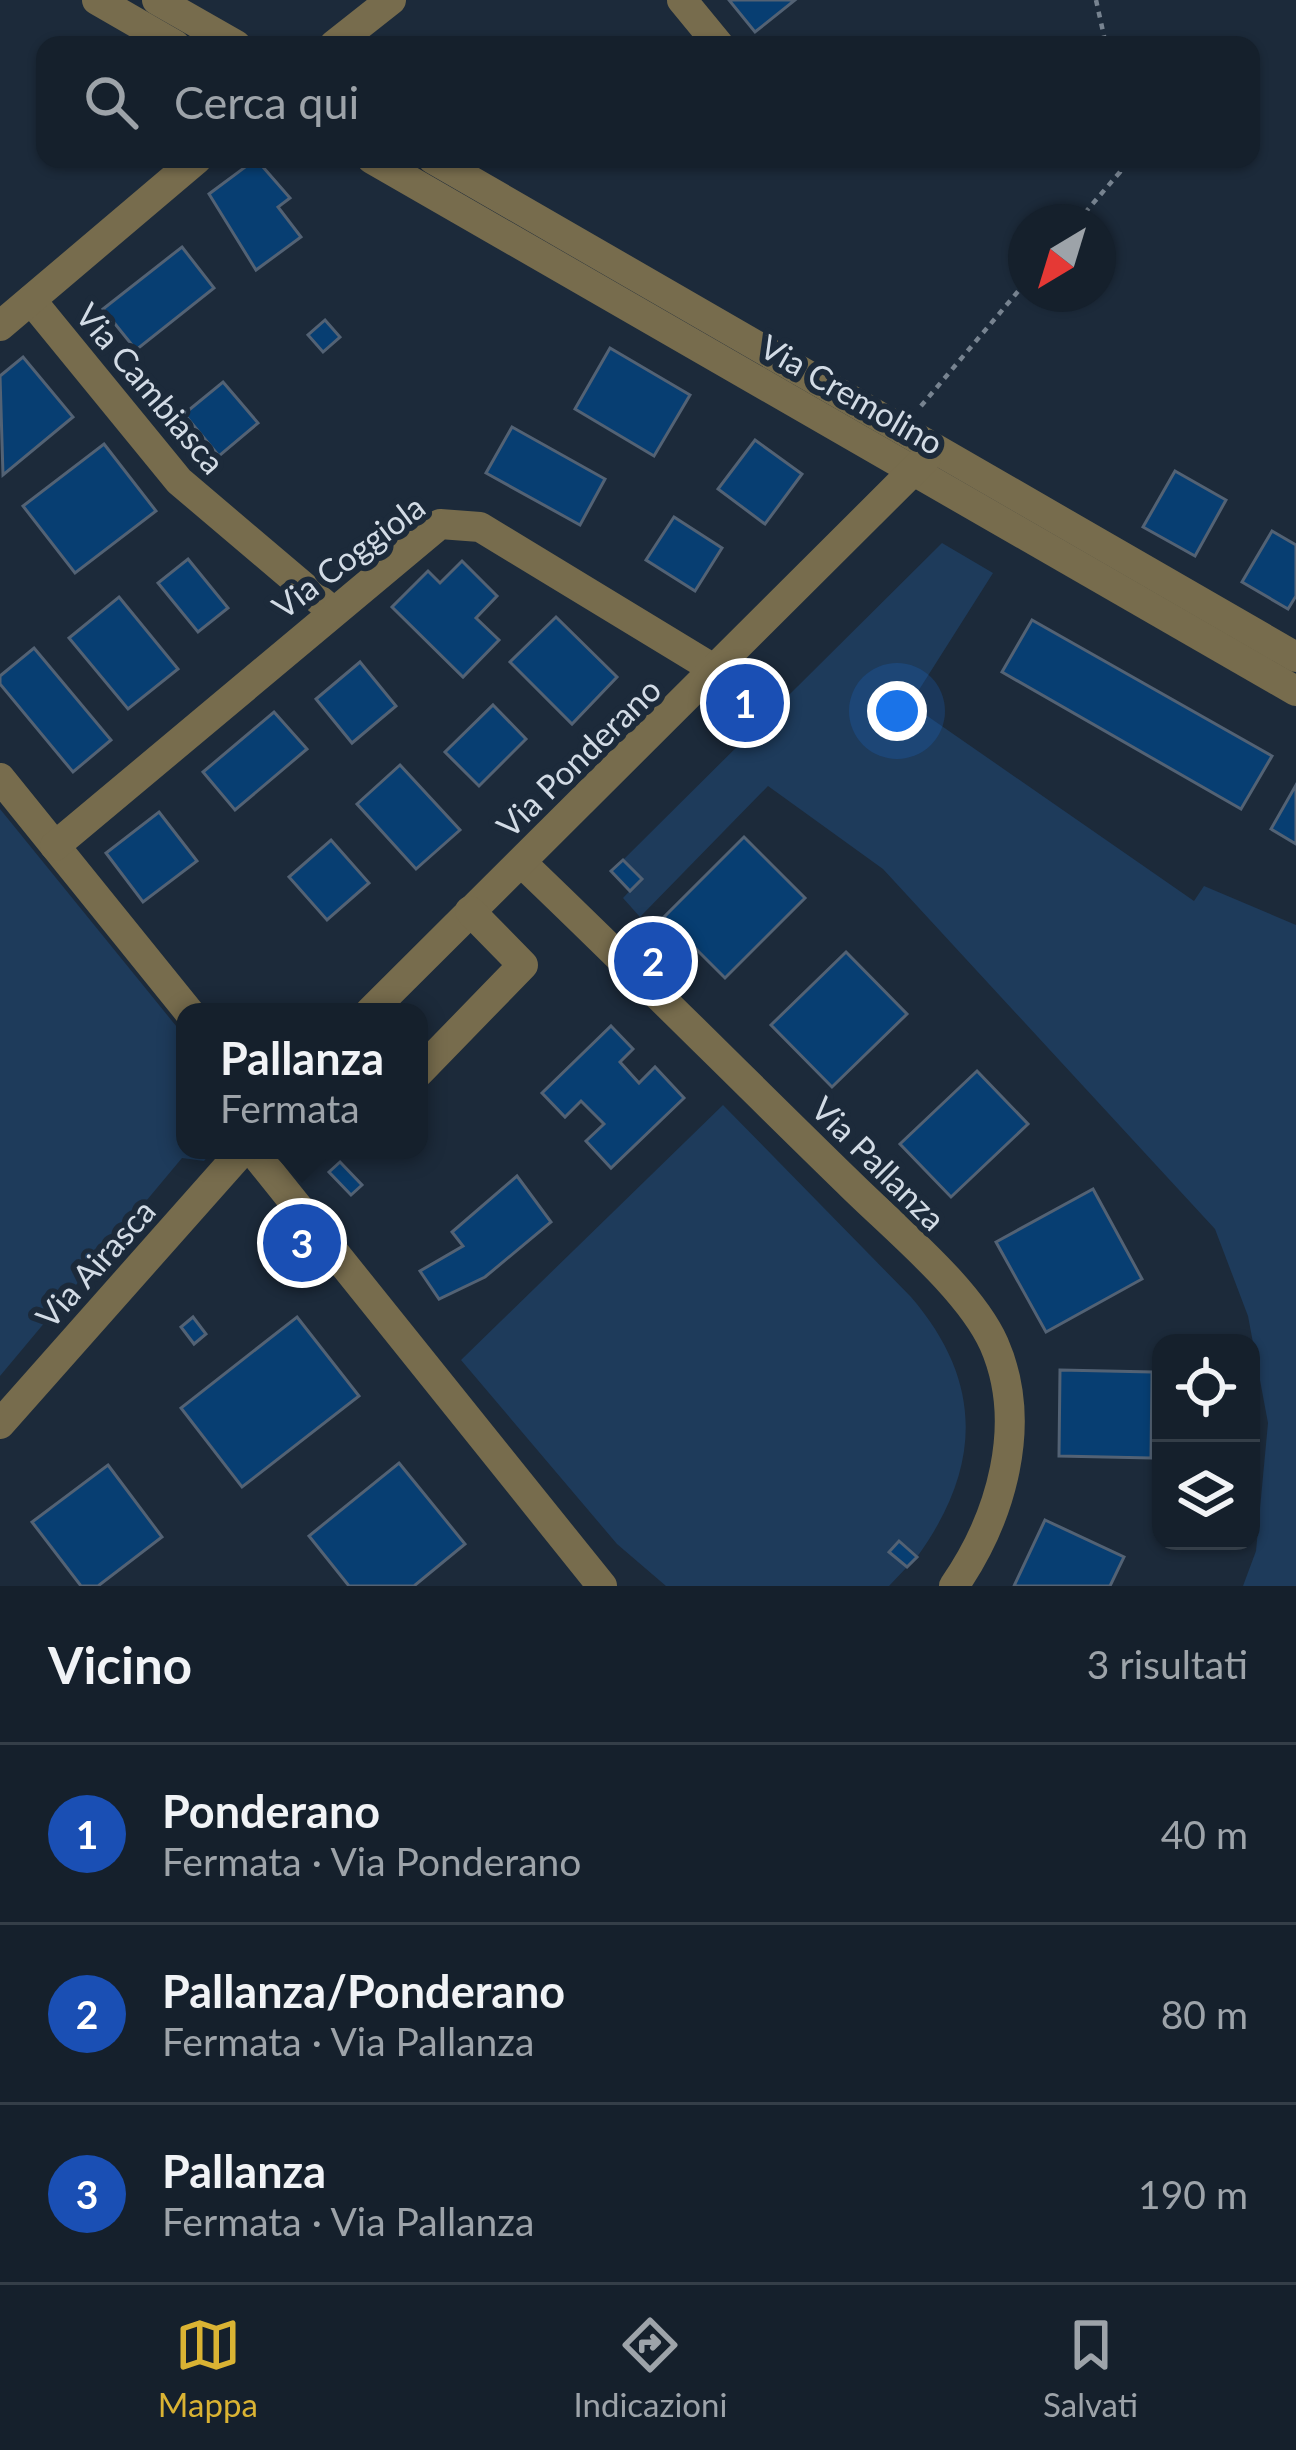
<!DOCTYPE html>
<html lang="it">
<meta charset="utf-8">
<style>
body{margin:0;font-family:Lato,sans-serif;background:#1e2834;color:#f1f3f6}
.controls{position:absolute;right:36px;bottom:36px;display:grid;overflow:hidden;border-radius:24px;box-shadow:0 3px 9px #0004}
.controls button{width:108px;height:108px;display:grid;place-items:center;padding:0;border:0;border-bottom:3px solid #343e48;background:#15202c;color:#f1f3f6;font:60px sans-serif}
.compass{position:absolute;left:1008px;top:204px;width:108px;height:108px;border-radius:50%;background:#15202c;box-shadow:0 3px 9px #0004;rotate:218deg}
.you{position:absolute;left:897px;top:711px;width:42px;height:42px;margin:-30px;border:9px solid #fff;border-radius:50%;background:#1a73e8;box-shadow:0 0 0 18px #1a73e833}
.badge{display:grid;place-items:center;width:78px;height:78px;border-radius:50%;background:#dab333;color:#fff;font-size:39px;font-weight:700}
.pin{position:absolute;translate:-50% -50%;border:6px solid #fff;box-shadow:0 3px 12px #0006}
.popup{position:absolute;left:176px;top:1003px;width:252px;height:156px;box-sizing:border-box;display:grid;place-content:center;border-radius:24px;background:#15202c;filter:drop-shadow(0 3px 9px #0005);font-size:39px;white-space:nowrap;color:#9da3a9}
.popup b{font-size:45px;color:#f1f3f6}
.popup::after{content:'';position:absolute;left:50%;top:100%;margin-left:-24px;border:24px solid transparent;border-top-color:#15202c}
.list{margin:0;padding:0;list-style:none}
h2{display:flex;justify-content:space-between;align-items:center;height:156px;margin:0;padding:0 48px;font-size:51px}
h2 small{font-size:39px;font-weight:400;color:#9da3a9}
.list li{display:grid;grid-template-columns:78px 1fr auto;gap:36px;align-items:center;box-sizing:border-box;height:180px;padding:0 48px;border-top:3px solid #343e48}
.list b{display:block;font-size:45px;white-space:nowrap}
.list p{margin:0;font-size:39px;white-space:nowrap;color:#9da3a9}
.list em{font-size:39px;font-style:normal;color:#9da3a9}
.icon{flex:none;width:66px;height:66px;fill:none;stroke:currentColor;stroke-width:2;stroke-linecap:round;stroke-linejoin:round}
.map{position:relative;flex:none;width:1296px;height:1586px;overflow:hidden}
.search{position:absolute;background:#15202c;box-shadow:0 3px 9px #0004;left:36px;right:36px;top:36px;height:132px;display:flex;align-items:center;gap:30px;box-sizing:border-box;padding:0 42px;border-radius:24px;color:#9da3a9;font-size:45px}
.sheet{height:696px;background:#15202c}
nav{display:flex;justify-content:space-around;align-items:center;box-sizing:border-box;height:168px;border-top:3px solid #343e48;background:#15202c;font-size:33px;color:#9da3a9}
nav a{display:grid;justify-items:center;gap:6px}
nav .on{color:#dab333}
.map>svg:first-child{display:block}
.green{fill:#1e3b5b}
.building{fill:#073e72;stroke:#536274;stroke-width:3}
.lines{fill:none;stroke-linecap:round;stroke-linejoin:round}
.path{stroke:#778390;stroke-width:4.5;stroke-dasharray:6 6;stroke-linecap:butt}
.minor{stroke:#776c4d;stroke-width:30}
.labels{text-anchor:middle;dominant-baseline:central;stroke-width:12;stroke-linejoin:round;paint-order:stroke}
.street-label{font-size:33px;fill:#d2dbe5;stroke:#1c2a3a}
</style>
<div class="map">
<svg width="1296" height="1586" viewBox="0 0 1296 1586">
<rect width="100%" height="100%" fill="#1c2a3a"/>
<g class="green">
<polygon points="942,543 993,573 910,704 1194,901 1204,886 1296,925 1296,1586 1243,1586 1256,1551 1268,1423 1248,1316 1215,1229 883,869 768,786 640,917 623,898 641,879 623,860"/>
<polygon points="0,809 185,1037 185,1150 213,1150 204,1161 182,1158 0,1376"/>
<path d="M723 1105 911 1297C984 1382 982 1467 917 1557L890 1552 907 1567 889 1586H666L617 1544 461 1360Z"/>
</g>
<g class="building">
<polygon points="729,0 795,0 755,32"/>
<polygon points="256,159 290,198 278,207 301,237 256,270 209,194"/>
<polygon points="182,247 214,288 136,350 103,309"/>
<polygon points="325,320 340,337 323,352 308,335"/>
<polygon points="610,348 690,395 654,456 575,409"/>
<polygon points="23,357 73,417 3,475 0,376"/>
<polygon points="223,382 258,423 219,456 184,414"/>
<polygon points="512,427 605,479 580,525 486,473"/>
<polygon points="755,440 802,474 765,524 718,489"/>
<polygon points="104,444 156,511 75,573 23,506"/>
<polygon points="1175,471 1226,500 1195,556 1143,527"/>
<polygon points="674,517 722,548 695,591 646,560"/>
<polygon points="1272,531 1296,545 1296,596 1288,609 1242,582"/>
<polygon points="188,559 228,608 198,632 158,583"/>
<polygon points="462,561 497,596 476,618 499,640 463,677 392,607 428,571 440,583"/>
<polygon points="119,597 178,669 128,709 69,638"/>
<polygon points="556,617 617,677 572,724 510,662"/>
<polygon points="1032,620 1272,756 1241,809 1002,672"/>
<polygon points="34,648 111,740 73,772 0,684 0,676"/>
<polygon points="360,662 396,706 352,743 316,699"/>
<polygon points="493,705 526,739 479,786 445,752"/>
<polygon points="274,712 307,749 235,810 203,772"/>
<polygon points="400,765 460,830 416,869 357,804"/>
<polygon points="1296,785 1296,844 1271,829"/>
<polygon points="159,812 197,861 143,902 106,853"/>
<polygon points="744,837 805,898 725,978 664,917"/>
<polygon points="331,840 369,883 327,920 289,877"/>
<polygon points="623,860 642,879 630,891 611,871"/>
<polygon points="846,952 907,1014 832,1087 771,1025"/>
<polygon points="611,1026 633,1049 620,1062 639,1083 655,1067 684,1098 611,1168 586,1141 604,1124 581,1101 565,1117 542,1093"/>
<polygon points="977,1071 1028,1124 951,1197 900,1144"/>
<polygon points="340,1162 362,1185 351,1195 329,1172"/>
<polygon points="517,1176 551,1222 485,1277 439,1299 420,1271 463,1246 452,1232"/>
<polygon points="1093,1189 1142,1279 1046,1332 996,1242"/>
<polygon points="193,1317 206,1334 194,1344 181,1327"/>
<polygon points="297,1317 359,1396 242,1487 181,1408"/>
<polygon points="1060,1370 1152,1372 1151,1458 1059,1456"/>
<polygon points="399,1463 465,1544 414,1586 349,1586 309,1536"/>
<polygon points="108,1465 162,1537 98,1586 81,1586 32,1522"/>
<polygon points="1045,1520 1124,1557 1110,1586 1014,1586"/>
<polygon points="899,1541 917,1557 907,1567 889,1552"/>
</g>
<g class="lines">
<g class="path">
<polyline points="1096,0 1106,45"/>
<polyline points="1077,222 1120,172 1121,159"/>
<polyline points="921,406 1026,282"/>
</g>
<g class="minor">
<polyline points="97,0 175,45"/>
<polyline points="157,0 236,45"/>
<polyline points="682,0 719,45"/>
<polyline points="334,45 391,0"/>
<polyline points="372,159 1296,691"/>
<polyline points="433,159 1296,657"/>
<polyline points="31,300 179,481 331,610"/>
<polyline points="0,326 197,159"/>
<polyline points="0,778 189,1012"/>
<polyline points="55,846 440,524 480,527 717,671"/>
<path d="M522 863C632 968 739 1076 848 1182 892 1226 969 1288 994 1344 1029 1424 1001 1518 954 1586"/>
<polyline points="370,1012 926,458"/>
<polyline points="419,1072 523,965 470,911"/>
<polyline points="252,1150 602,1586"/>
<polyline points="0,1424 243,1150"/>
</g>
</g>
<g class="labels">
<g class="street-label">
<text transform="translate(151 388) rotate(50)">Via Cambiasca</text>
<text transform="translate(852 394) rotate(30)">Via Cremolino</text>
<text transform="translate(348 556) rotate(-37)">Via Coggiola</text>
<text transform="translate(578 757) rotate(-44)">Via Ponderano</text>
<text transform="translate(879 1163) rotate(45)">Via Pallanza</text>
<text transform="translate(95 1263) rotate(-48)">Via Airasca</text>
</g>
</g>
</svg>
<div class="controls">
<button><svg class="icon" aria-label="locate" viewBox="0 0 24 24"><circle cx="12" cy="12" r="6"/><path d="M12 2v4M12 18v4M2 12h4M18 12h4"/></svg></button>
<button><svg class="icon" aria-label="layers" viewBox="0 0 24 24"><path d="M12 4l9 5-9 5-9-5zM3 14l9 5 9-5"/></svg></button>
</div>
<svg class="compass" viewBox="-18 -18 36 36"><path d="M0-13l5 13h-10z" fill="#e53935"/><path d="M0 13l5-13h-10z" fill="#9da3a9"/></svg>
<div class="you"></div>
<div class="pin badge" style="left:745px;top:703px;background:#1a4fb4">1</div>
<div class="pin badge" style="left:653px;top:961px;background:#1a4fb4">2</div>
<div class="pin badge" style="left:302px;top:1243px;background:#1a4fb4">3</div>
<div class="popup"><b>Pallanza</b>Fermata</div>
<div class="search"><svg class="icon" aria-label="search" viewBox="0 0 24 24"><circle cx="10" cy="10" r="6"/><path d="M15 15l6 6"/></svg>Cerca qui</div>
</div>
<section class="sheet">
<h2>Vicino<small>3 risultati</small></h2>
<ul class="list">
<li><span class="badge" style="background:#1a4fb4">1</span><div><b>Ponderano</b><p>Fermata · Via Ponderano</p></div><em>40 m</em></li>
<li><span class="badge" style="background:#1a4fb4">2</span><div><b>Pallanza/Ponderano</b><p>Fermata · Via Pallanza</p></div><em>80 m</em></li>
<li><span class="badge" style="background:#1a4fb4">3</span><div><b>Pallanza</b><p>Fermata · Via Pallanza</p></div><em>190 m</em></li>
</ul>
</section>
<nav>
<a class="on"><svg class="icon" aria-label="map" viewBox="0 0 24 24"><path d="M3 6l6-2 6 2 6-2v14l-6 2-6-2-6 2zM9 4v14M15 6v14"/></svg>Mappa</a>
<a><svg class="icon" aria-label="directions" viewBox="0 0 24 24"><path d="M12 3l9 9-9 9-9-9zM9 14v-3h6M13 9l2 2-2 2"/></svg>Indicazioni</a>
<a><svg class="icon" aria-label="saved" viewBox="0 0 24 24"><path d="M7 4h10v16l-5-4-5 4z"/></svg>Salvati</a>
</nav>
